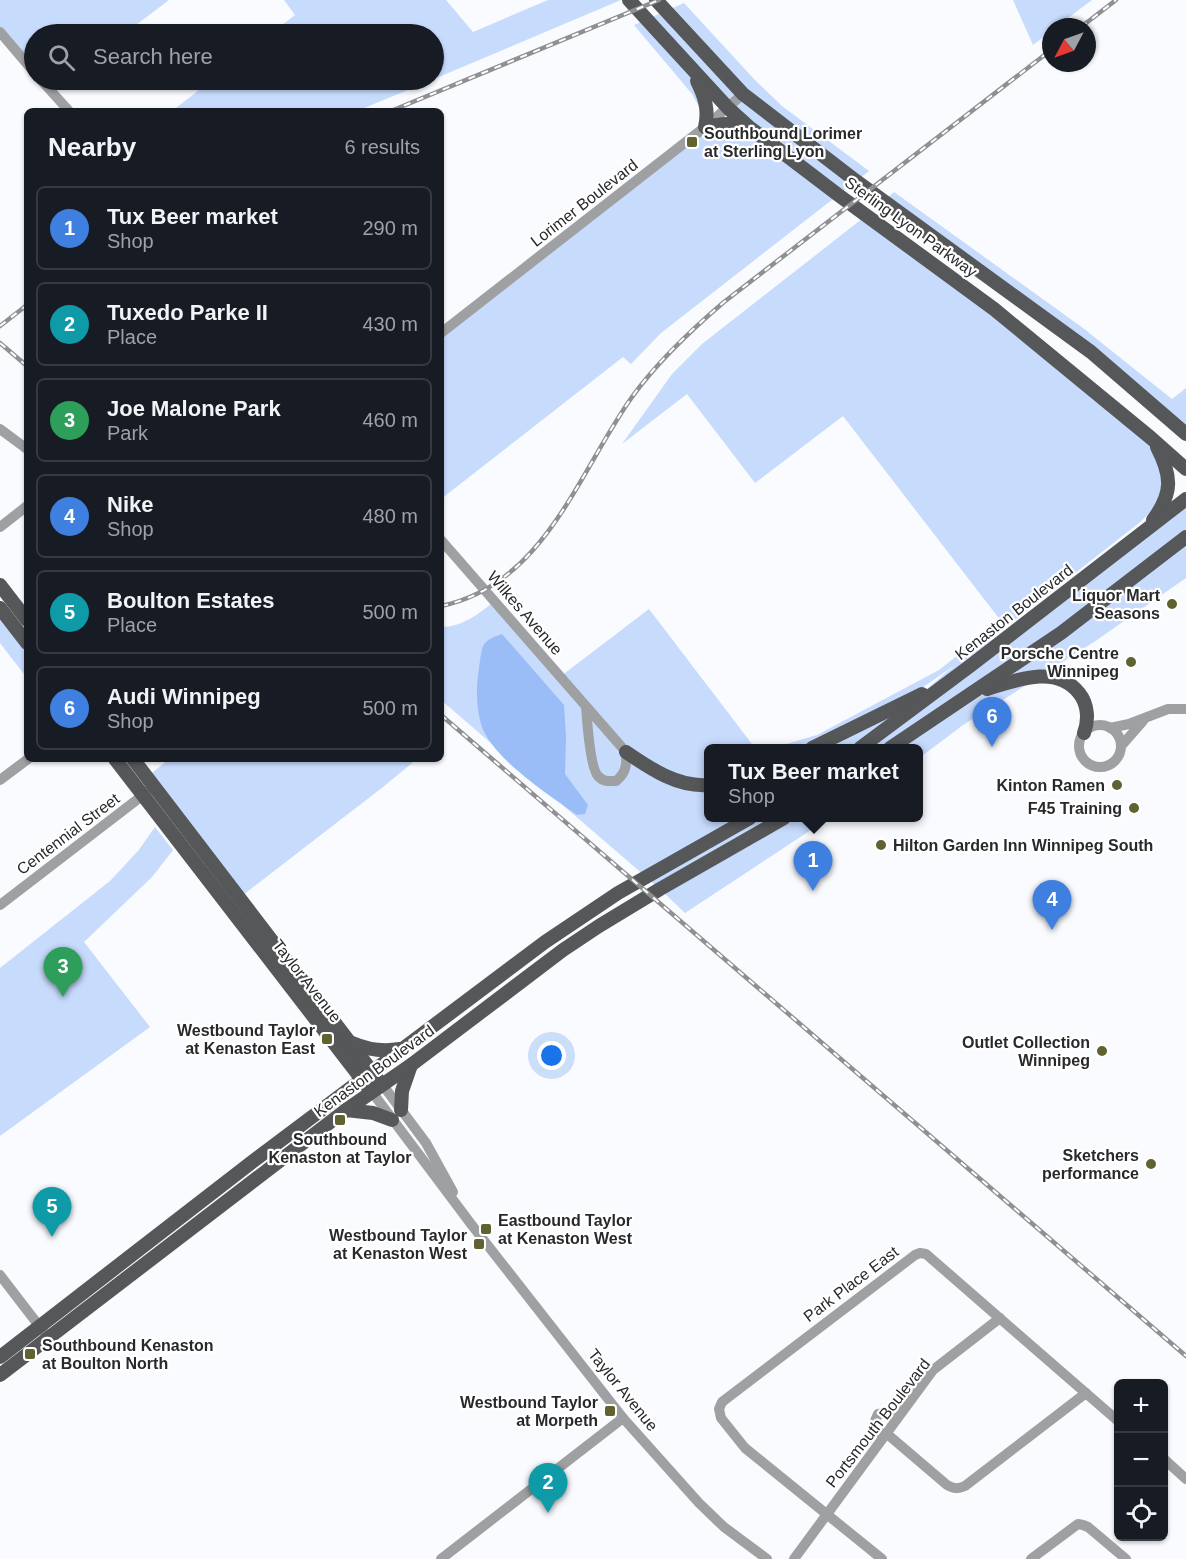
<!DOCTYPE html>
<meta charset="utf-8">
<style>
body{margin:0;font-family:Arial,sans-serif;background:#242831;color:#f1f3f6}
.controls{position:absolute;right:18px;bottom:18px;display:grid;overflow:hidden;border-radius:9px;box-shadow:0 2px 4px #0004}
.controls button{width:54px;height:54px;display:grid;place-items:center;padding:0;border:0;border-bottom:2px solid #363941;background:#171b24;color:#f1f3f6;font:30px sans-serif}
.compass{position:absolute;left:1042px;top:18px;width:54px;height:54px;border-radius:50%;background:#171b24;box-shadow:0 2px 4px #0004;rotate:229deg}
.you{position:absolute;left:552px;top:1056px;width:21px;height:21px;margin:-15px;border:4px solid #fff;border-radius:50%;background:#1a73e8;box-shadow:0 0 0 9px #1a73e833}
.badge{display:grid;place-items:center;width:39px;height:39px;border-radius:50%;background:#b0b29d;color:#fff;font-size:20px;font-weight:700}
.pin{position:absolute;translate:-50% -50px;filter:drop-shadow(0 2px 3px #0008)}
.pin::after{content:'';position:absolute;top:32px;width:21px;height:18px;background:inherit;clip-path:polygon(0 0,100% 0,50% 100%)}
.popup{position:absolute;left:704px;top:744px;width:219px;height:78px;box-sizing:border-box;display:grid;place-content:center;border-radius:9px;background:#171b24;filter:drop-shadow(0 2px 4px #0005);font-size:20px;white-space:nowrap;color:#9ea1a6}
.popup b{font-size:22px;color:#f1f3f6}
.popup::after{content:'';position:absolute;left:50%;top:100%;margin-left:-12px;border:12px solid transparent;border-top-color:#171b24}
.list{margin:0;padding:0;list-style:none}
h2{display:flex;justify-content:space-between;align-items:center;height:78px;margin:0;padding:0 24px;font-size:26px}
h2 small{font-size:20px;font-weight:400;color:#9ea1a6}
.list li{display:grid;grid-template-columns:39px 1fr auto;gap:18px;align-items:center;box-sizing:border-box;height:84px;margin:0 12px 12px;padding:0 12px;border:2px solid #363941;border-radius:9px}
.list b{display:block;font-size:22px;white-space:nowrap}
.list p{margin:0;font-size:20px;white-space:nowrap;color:#9ea1a6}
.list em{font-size:20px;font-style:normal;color:#9ea1a6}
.icon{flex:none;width:33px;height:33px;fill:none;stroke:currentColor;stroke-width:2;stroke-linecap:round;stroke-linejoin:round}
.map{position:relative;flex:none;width:1186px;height:1559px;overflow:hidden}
.search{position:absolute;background:#171b24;box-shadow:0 2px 4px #0004;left:24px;top:24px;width:420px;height:66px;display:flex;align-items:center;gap:15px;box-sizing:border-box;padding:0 21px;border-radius:33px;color:#9ea1a6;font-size:22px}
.panel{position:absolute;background:#171b24;box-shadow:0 2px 4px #0004;left:24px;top:108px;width:420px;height:654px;border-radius:9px}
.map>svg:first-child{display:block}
.green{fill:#c7dbfd;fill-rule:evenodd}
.forest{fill:#9bbdf7}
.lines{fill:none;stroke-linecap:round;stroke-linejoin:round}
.minor{stroke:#9fa0a1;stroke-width:10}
.major{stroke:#555759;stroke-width:14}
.rail-casing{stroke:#8f9092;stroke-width:4.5}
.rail{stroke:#fff;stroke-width:2;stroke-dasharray:7;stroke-linecap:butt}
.poi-dot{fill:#606330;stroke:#fff;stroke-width:2}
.labels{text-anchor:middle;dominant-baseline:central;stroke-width:4.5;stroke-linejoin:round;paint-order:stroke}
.poi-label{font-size:16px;font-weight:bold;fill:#28292a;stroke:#fff;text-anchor:end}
.street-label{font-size:16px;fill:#28292a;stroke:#fff}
</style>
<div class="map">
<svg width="1186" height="1559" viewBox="0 0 1186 1559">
<rect width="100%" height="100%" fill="#f9fbfe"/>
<g class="green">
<polygon points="0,0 169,0 124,34 34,34 34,72 0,32"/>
<polygon points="284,0 446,0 473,32 548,0 621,0 434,79 434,34 270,34 295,15"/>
<polygon points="1013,0 1092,0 1056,27 1051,27 1051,31 1033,45"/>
<path d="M684 3 754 79 782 106 869 171 661 333 631 364 623 357 441 499V333L705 127 700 109 692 94 634 25ZM694 73 737 123 706 127Z"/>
<polygon points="212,80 432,80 357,111 172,111"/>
<polygon points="894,192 1083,328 1172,399 1186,388 1186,434 1091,352 884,201"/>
<polygon points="867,215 1151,438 1168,473 1159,504 1139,523 974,652 1099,567 1186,499 1186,578 1094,642 963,725 918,759 918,748 815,748 894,713 895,716 955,665 909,697 809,748 773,748 817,735 939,670 1001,621 843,416 755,483 687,394 622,444 672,374 702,344"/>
<path d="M495 601 561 676 649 609 755 748H708V818H829L685 913 660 889 441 700V627C463 627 478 614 495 601Z"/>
<polygon points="0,608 27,643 27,678 0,643"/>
<polygon points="169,759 417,759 383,787 239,898 147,777"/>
<polygon points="155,827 173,850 152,877 84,942 150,1027 0,1136 0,968 110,881 138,851"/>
</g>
<path class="forest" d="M502 634 564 705 566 736 565 774 588 805 585 814 577 815C549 795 491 758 481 724 476 706 476 686 479 668 483 646 479 642 502 634Z"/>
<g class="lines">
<g class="minor">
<polyline points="0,32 34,72"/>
<polyline points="41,80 69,111"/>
<polyline points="441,333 705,127 743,94"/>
<polyline points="0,429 27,449"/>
<polyline points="0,527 27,506"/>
<path d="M441 540 626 752C627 765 626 773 616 781 609 781 603 782 598 776 590 768 587 720 586 706"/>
<circle cx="1100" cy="746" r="21"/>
<polyline points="1110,728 1129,724 1168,709 1186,709"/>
<polyline points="1122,745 1143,721"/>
<polyline points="0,780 28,759"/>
<polyline points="0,905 147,792"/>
<polyline points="382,1084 426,1143 453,1192"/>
<polyline points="372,1092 471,1224 623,1418 699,1503 724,1527 767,1559"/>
<polyline points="0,1275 43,1331"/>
<path d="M886 1433 947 1485C954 1489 958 1489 965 1486L1086 1393"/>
<polyline points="884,1436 876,1429 875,1421 878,1414 884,1413 896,1420"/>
<polyline points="1164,1459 1186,1479"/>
<polyline points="441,1559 623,1418"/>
<polyline points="794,1559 933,1370 1000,1318"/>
<polyline points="882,1559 745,1448 721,1418 719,1409 722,1402 915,1255 920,1253 926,1254 1118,1421"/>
<polyline points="1031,1559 1078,1524 1083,1525 1088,1527 1126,1559"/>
</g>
<g class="major">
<polyline points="629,0 728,108 749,127 837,194 994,309 1151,438 1186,469"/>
<polyline points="656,0 743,94 856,181 1091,352 1186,434"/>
<path d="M697 81C705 97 709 110 705 127 720 124 733 122 748 127"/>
<path d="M1153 520C1173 493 1172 476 1157 447"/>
<polyline points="0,585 27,620"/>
<polyline points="0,608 27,643"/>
<path d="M987 689C1016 680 1057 664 1079 693 1088 704 1089 720 1084 733"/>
<polyline points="812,748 922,694"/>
<polyline points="860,748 970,666 1186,499"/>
<polyline points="890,748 1061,633 1186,537"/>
<path d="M626 752C651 769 677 787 708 785"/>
<polyline points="115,759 367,1086"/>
<polyline points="133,759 377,1078"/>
<path d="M352 1043C368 1050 383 1052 400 1049"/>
<polyline points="346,1110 373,1113 392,1120"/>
<polyline points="401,1110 402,1091 411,1065"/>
<polyline points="0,1357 252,1162 545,942 618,893 750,818"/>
<polyline points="0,1375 346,1110 411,1065 563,950 599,926 660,889 784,818"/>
</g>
<defs>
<g id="rail">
<polyline points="1081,27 1116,0"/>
<polyline points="391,111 659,0"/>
<polyline points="0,326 27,305"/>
<polyline points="0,343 27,366"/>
<path d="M441 606C544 585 578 473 632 397 658 361 690 331 724 302L1051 50"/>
<polyline points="441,715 1186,1356"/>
</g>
</defs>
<use href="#rail" class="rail-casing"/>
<use href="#rail" class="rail"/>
</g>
<g class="poi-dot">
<rect x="686" y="136" width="12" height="12" rx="3"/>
<circle cx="1172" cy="604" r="6"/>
<circle cx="1131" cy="662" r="6"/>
<circle cx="1117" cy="785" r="6"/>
<circle cx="1134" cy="808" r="6"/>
<circle cx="881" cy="845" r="6"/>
<rect x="321" y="1033" width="12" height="12" rx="3"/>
<circle cx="1102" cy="1051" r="6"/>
<rect x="334" y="1114" width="12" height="12" rx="3"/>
<circle cx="1151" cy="1164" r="6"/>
<rect x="480" y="1223" width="12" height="12" rx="3"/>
<rect x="473" y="1238" width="12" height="12" rx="3"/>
<rect x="24" y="1348" width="12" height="12" rx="3"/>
<rect x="604" y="1405" width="12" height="12" rx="3"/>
</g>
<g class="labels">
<g class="poi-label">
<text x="704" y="133" text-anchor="start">Southbound Lorimer<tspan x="704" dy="18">at Sterling Lyon</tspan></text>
<text x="1160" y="595">Liquor Mart<tspan x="1160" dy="18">Seasons</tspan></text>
<text x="1119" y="653">Porsche Centre<tspan x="1119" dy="18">Winnipeg</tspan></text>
<text x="1105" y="785">Kinton Ramen</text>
<text x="1122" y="808">F45 Training</text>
<text x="893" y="845" text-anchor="start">Hilton Garden Inn Winnipeg South</text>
<text x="315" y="1030">Westbound Taylor<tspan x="315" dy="18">at Kenaston East</tspan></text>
<text x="1090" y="1042">Outlet Collection<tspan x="1090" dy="18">Winnipeg</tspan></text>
<text x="340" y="1139" text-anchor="middle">Southbound<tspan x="340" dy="18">Kenaston at Taylor</tspan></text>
<text x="1139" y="1155">Sketchers<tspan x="1139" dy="18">performance</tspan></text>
<text x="498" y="1220" text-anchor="start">Eastbound Taylor<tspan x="498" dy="18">at Kenaston West</tspan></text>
<text x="467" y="1235">Westbound Taylor<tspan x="467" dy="18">at Kenaston West</tspan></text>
<text x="42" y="1345" text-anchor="start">Southbound Kenaston<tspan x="42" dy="18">at Boulton North</tspan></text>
<text x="598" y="1402">Westbound Taylor<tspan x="598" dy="18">at Morpeth</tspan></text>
</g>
<g class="street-label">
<text transform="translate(584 203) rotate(-38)">Lorimer Boulevard</text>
<text transform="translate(911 227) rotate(36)">Sterling Lyon Parkway</text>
<text transform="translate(1014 612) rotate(-38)">Kenaston Boulevard</text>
<text transform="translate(525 613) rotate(49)">Wilkes Avenue</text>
<text transform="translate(68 834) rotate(-37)">Centennial Street</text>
<text transform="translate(307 981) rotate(52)">Taylor Avenue</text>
<text transform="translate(374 1071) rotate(-36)">Kenaston Boulevard</text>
<text transform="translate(851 1284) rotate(-37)">Park Place East</text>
<text transform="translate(623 1390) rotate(51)">Taylor Avenue</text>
<text transform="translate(878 1423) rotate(-52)">Portsmouth Boulevard</text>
</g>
</g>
</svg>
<div class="controls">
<button>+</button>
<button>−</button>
<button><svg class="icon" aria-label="locate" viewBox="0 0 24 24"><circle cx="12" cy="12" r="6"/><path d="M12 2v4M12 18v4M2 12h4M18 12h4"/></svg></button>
</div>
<svg class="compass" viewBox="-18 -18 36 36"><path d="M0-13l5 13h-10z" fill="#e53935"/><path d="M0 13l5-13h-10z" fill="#9ea1a6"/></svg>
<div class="you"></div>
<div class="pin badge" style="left:813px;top:891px;background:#3f7fe0">1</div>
<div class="popup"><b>Tux Beer market</b>Shop</div>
<div class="pin badge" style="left:548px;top:1513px;background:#0f9aa8">2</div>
<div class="pin badge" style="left:63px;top:997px;background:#2e9e5b">3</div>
<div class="pin badge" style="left:1052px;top:930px;background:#3f7fe0">4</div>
<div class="pin badge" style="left:52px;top:1237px;background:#0f9aa8">5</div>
<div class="pin badge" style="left:992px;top:747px;background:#3f7fe0">6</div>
<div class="search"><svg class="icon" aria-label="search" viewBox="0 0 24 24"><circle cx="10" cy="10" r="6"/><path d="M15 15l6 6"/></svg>Search here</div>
<section class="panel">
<h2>Nearby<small>6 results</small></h2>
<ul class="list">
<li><span class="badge" style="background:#3f7fe0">1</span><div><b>Tux Beer market</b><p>Shop</p></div><em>290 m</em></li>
<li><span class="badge" style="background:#0f9aa8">2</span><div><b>Tuxedo Parke II</b><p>Place</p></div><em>430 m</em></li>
<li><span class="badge" style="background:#2e9e5b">3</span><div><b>Joe Malone Park</b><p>Park</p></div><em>460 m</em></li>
<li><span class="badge" style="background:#3f7fe0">4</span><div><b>Nike</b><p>Shop</p></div><em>480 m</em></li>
<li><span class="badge" style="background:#0f9aa8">5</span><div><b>Boulton Estates</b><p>Place</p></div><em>500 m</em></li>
<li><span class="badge" style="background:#3f7fe0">6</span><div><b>Audi Winnipeg</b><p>Shop</p></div><em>500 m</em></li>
</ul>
</section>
</div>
